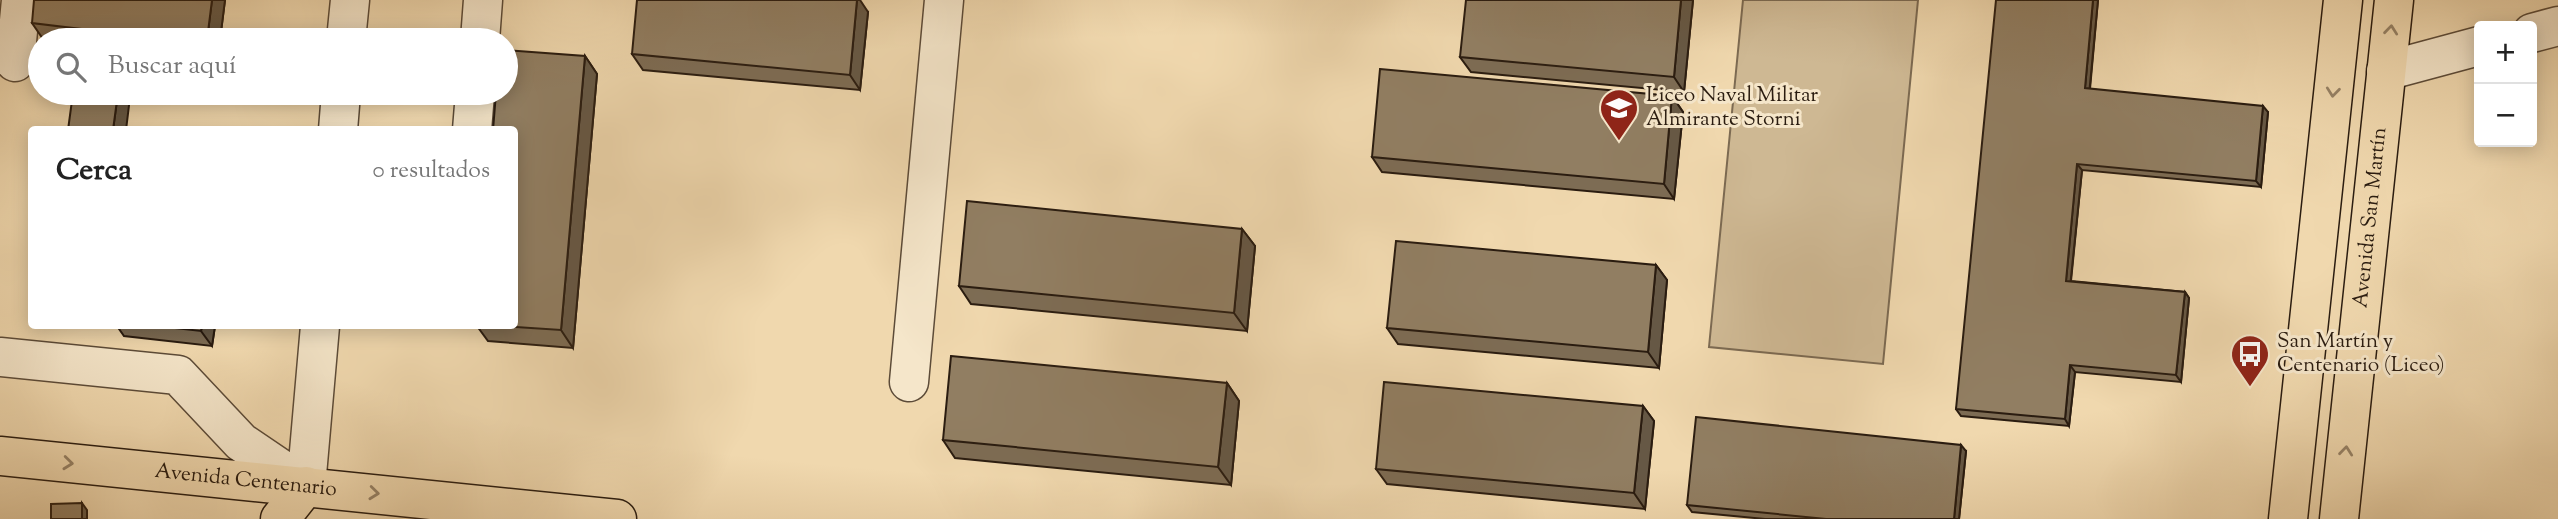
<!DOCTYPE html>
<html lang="es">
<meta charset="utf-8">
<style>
body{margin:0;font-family:"Sorts Mill Goudy",serif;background:#f6f6f6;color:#222}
.controls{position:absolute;right:21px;top:21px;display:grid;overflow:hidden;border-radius:7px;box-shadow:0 4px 18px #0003}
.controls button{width:63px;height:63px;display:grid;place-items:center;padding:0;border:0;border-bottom:2px solid #e0e0e0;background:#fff;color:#222;font:35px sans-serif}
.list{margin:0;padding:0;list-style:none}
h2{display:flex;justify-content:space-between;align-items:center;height:91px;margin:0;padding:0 28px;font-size:30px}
h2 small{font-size:23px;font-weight:400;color:#767676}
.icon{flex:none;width:38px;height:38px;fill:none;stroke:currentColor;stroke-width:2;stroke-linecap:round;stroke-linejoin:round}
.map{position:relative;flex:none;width:2558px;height:519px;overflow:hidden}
.search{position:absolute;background:#fff;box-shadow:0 4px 18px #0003;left:28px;top:28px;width:490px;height:77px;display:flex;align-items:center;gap:18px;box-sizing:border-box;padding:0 24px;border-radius:38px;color:#767676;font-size:26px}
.panel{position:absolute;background:#fff;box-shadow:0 4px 18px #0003;left:28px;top:126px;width:490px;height:203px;border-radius:7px}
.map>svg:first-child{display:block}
.green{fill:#ceb893;stroke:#7c6a52;stroke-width:2}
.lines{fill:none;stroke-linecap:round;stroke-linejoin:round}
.minor-casing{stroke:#5c4b38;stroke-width:41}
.major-casing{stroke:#2a1c10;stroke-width:41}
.minor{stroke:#f5e6ca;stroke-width:38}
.major{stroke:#f0d8ae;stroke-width:38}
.wall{fill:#7d6c54;stroke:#2a1c10;stroke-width:2}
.shaded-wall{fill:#665845;stroke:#2a1c10;stroke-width:2}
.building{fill:#917e62;stroke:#2a1c10;stroke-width:2}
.oneway{stroke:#978367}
.labels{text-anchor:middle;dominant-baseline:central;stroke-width:6;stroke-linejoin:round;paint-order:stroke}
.poi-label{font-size:21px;fill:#2a1c10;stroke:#f5e6ca;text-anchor:start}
.street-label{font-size:21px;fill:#2a1c10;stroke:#f5e6ca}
</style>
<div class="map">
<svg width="2558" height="519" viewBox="0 0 2558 519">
<rect width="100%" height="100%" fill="#f0d8ae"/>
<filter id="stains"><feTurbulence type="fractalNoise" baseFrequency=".00286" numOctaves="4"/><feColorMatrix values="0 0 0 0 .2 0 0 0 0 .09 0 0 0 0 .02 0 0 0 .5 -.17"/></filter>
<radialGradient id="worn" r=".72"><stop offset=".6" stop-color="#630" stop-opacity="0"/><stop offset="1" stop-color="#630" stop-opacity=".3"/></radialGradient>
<polygon class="green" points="1743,0 1918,0 1883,364 1709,347"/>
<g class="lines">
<defs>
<g id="minor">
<polyline points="2532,33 2558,26"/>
<polyline points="346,40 350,0"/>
<polyline points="480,40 483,0"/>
<polyline points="15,62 21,0"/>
<polyline points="2386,71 2479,46"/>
<polyline points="338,130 341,93"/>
<polyline points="472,130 475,93"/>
<polyline points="0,357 178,375 241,442 306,486 320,326"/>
<polyline points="909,382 944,0"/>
</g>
<g id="major">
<path id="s1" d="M0 456 617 519"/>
<polyline points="280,519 306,486"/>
<polyline points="2288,519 2343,0"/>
<path id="s2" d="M2339 519 2394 0"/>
</g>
</defs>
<use href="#minor" class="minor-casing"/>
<use href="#major" class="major-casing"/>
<use href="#minor" class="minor"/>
<use href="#major" class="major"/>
</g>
<g class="wall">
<polygon points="225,0 220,40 54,40 43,39 32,23"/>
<polygon points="1693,0 1684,92 1471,72 1460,57"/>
<polygon points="2098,0 2090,89 2268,112 2261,187 2082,170 2071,281 2185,292 2189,298 2181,382 2075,372 2069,426 1961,416 1956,409"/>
<polygon points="868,12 860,90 643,70 632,54"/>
<polygon points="585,56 597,74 573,348 488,341 477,326 514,326"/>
<polygon points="1672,96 1683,112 1674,199 1382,172 1372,157"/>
<polygon points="1242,229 1255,246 1247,331 971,304 959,286"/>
<polygon points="1656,265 1667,280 1659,368 1398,344 1387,328"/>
<polygon points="117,326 215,326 212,346 124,336"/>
<polygon points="1227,383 1239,401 1231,485 955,458 943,440"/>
<polygon points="1643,406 1654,421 1645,509 1387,484 1376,469"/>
<polygon points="1966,451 1959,519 1765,519 1692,512 1687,505"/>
</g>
<g class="shaded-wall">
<polygon points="212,0 225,0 220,40 207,40"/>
<polygon points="857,0 860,0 868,12 860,90 850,75"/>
<polygon points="1681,0 1693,0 1684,92 1674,77"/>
<polygon points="2093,0 2098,0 2089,95 2085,88"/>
<polygon points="585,56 597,74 573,348 561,330"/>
<polygon points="118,93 127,93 130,97 126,130 113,130"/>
<polygon points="1672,96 1683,112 1674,199 1664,184"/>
<polygon points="2263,106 2268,112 2261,187 2256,181"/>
<polygon points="2077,164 2082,170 2070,287 2066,281"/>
<polygon points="1242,229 1255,246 1247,331 1234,313"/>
<polygon points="1656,265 1667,280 1659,368 1648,352"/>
<polygon points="2185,292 2189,298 2181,382 2176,375"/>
<polygon points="202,326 215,326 212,346 201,331"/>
<polygon points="2070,365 2075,372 2069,426 2065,419"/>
<polygon points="1227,383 1239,401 1231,485 1218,467"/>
<polygon points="1643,406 1654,421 1645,509 1634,493"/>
<polygon points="1961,445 1966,451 1959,519 1954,519"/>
<polygon points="82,503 87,510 87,519 82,519"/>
</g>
<g class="building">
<polygon points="34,0 212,0 207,40 173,40 32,23"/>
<polygon points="637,0 857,0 850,75 632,54"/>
<polygon points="1466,0 1681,0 1674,77 1460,57"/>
<polygon points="1996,0 2093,0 2085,88 2263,106 2256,181 2077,164 2066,281 2185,292 2176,375 2070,365 2065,419 1956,409"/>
<polygon points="506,50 585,56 561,330 500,326 514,326 514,130 493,130 496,93 506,93"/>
<polygon points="1380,69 1672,96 1664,184 1372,157"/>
<polygon points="73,93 118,93 113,130 68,130"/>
<polygon points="967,201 1242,229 1234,313 959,286"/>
<polygon points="1396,241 1656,265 1648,352 1387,328"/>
<polygon points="157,326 202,326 201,331"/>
<polygon points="951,356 1227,383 1218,467 943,440"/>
<polygon points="1384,382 1643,406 1634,493 1376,469"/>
<polygon points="1696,417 1961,445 1954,519 1826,519 1687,505"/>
<polygon points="82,503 82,519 51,519 51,504"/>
</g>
<defs><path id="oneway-chevron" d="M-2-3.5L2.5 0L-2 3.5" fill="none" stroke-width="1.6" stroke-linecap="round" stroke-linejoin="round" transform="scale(1.75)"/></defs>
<g class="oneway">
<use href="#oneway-chevron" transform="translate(2391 30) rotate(-84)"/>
<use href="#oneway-chevron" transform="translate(2333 92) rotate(96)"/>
<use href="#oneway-chevron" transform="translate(2346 451) rotate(-84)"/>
<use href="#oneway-chevron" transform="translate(68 463) rotate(6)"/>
<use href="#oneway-chevron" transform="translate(374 493) rotate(6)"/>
</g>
<defs>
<symbol id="school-pin" viewBox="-11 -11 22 30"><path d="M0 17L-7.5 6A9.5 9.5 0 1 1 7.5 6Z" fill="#8f2418" stroke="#f5e6ca"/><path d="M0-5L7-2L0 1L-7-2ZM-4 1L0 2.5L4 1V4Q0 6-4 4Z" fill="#fff"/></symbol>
<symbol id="bus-pin" viewBox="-11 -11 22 30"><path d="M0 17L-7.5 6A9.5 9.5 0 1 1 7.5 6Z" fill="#8f2418" stroke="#f5e6ca"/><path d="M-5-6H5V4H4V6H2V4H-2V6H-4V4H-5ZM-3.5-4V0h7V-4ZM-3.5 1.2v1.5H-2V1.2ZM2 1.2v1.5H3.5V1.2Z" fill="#fff"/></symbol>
</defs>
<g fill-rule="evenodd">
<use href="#school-pin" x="1597" y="86" width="44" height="60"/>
<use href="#bus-pin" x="2228" y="332" width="44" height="60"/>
</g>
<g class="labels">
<g class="poi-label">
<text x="1646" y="96">Liceo Naval Militar<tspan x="1646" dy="24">Almirante Storni</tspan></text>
<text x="2277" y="342">San Martín y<tspan x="2277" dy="24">Centenario (Liceo)</tspan></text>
</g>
<g class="street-label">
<text stroke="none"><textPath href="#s2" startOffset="303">Avenida San Martín</textPath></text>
<text stroke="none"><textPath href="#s1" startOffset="247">Avenida Centenario</textPath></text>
</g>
</g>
<rect width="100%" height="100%" filter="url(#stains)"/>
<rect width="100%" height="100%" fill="url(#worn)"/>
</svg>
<div class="controls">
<button>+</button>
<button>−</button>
</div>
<div class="search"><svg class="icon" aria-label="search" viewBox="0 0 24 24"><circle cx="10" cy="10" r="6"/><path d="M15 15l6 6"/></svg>Buscar aquí</div>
<section class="panel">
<h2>Cerca<small>0 resultados</small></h2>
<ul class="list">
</ul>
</section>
</div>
